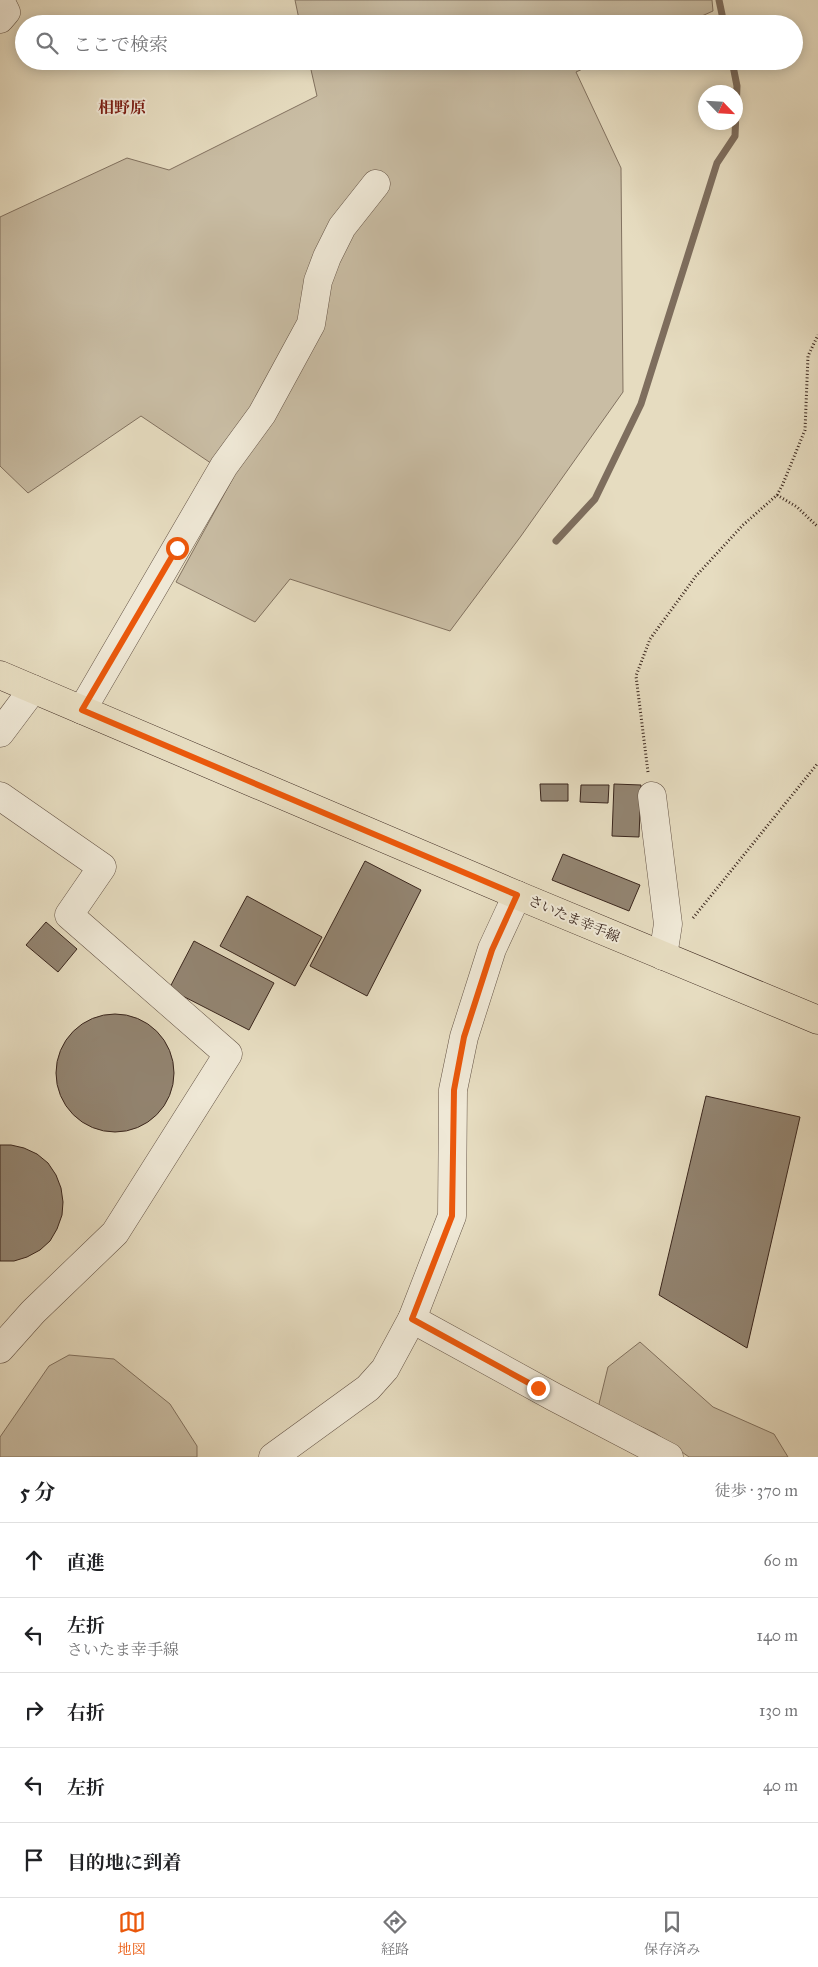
<!DOCTYPE html>
<html lang="ja">
<meta charset="utf-8">
<style>
body{margin:0;font-family:"IM FELL Great Primer","Noto Serif JP",serif;background:#f2f2f2;color:#202124}
.compass{position:absolute;left:698px;top:85px;width:45px;height:45px;border-radius:50%;background:#fff;box-shadow:0 2px 12px #0003;rotate:115deg}
.stop{position:absolute;width:15px;height:15px;margin:-11px;border:4px solid #ea580c;border-radius:50%;background:#fff}
.stop.end{background:#ea580c;border-color:#fff;box-shadow:0 1px 5px #0008}
.list{margin:0;padding:0;list-style:none}
h2{display:flex;justify-content:space-between;align-items:center;height:65px;margin:0;padding:0 20px;font-size:21px}
h2 small{font-size:16px;font-weight:400;color:#757577}
.list li{display:grid;grid-template-columns:32px 1fr auto;gap:15px;align-items:center;box-sizing:border-box;height:75px;padding:0 20px;border-top:1px solid #e0e0e0}
.list b{display:block;font-size:19px;white-space:nowrap}
.list p{margin:0;font-size:16px;white-space:nowrap;color:#757577}
.list em{font-size:16px;font-style:normal;color:#757577}
.icon{flex:none;width:28px;height:28px;fill:none;stroke:currentColor;stroke-width:2;stroke-linecap:round;stroke-linejoin:round}
.map{position:relative;flex:none;width:818px;height:1457px;overflow:hidden}
.search{position:absolute;background:#fff;box-shadow:0 2px 12px #0003;left:15px;right:15px;top:15px;height:55px;display:flex;align-items:center;gap:12px;box-sizing:border-box;padding:0 18px;border-radius:28px;color:#757577;font-size:19px}
.sheet{height:440px;background:#fff}
nav{display:flex;justify-content:space-around;align-items:center;box-sizing:border-box;height:70px;border-top:1px solid #e0e0e0;background:#fff;font-size:14px;color:#757577}
nav a{display:grid;justify-items:center;gap:2px}
nav .on{color:#ea580c}
.map>svg:first-child{display:block}
.green{fill:#c9bda4;stroke:#827260}
.lines{fill:none;stroke-linecap:round;stroke-linejoin:round}
.stream{stroke:#7e6e5e;stroke-width:7}
.building{fill:#938572;stroke:#3a261d}
.minor-casing{stroke:#655446;stroke-width:29}
.major-casing{stroke:#3a261d;stroke-width:29}
.path{stroke:#3a261d;stroke-width:3;stroke-dasharray:1 2.5;stroke-linecap:butt}
.minor{stroke:#efe8d6;stroke-width:28}
.major{stroke:#e6dcc0;stroke-width:28}
.route{stroke:#ea580c;stroke-width:6}
.labels{text-anchor:middle;dominant-baseline:central;stroke-width:4;stroke-linejoin:round;paint-order:stroke}
.street-label{font-size:14px;fill:#3a261d;stroke:#efe8d6}
.quarter-label{font-size:16px;font-weight:bold;fill:#7a1f14;stroke:#efe8d6}
</style>
<div class="map">
<svg width="818" height="1457" viewBox="0 0 818 1457">
<rect width="100%" height="100%" fill="#e6dcc0"/>
<filter id="stains"><feTurbulence type="fractalNoise" baseFrequency=".004" numOctaves="4"/><feColorMatrix values="0 0 0 0 .2 0 0 0 0 .09 0 0 0 0 .02 0 0 0 .5 -.17"/></filter>
<radialGradient id="worn" r=".72"><stop offset=".6" stop-color="#630" stop-opacity="0"/><stop offset="1" stop-color="#630" stop-opacity=".3"/></radialGradient>
<g class="green">
<polygon points="295,0 712,0 713,11 684,24 300,24"/>
<polygon points="309,61 600,61 576,72 621,168 623,392 521,536 450,631 290,579 255,622 176,582 233,478 141,416 28,493 0,466 0,217 127,158 169,170 317,96"/>
<polygon points="640,1342 713,1407 774,1434 788,1457 689,1457 655,1433 598,1408 608,1367"/>
<polygon points="69,1355 114,1359 170,1404 197,1446 197,1457 0,1457 0,1437 49,1366"/>
</g>
<g class="lines">
<g class="stream">
<polyline points="719,0 724,24"/>
<polyline points="556,541 595,499 641,404 717,163 735,136 737,86 732,61"/>
</g>
</g>
<g class="building">
<polygon points="540,784 568,784 568,801 541,801"/>
<polygon points="614,784 641,785 639,837 612,836"/>
<polygon points="581,785 609,785 608,803 580,802"/>
<polygon points="563,854 640,885 629,911 552,880"/>
<polygon points="365,861 421,890 367,996 310,966"/>
<polygon points="247,896 322,937 295,986 220,946"/>
<polygon points="46,922 77,949 58,972 26,945"/>
<polygon points="194,941 274,983 249,1030 169,989"/>
<circle cx="115" cy="1073" r="59"/>
<polygon points="706,1096 800,1117 747,1348 659,1295"/>
<polygon points="0,1145 11,1145 24,1148 37,1154 48,1163 56,1175 61,1188 63,1202 62,1215 57,1229 50,1241 40,1250 27,1257 14,1261 0,1261"/>
</g>
<g class="lines">
<defs>
<g id="minor">
<polyline points="0,19 6,12 0,0"/>
<polyline points="82,710 224,466 262,414 311,324 318,281 327,257 342,227 376,184"/>
<polyline points="0,733 33,689"/>
<polyline points="0,796 102,867 69,915 228,1054 115,1233 33,1312 0,1349"/>
<polyline points="652,796 668,924 663,956"/>
<polyline points="412,1319 554,1397 669,1457"/>
<polyline points="273,1457 368,1388 385,1369 412,1319 452,1216 453,1090 464,1037 492,949 517,895"/>
</g>
<polyline id="major" points="0,675 517,895 818,1020"/>
</defs>
<use href="#minor" class="minor-casing"/>
<use href="#major" class="major-casing"/>
<g class="path">
<polyline points="777,495 797,507 818,527"/>
<polyline points="648,772 636,676 650,639 696,576 743,525 777,495 782,486 805,430 808,356 818,335"/>
<polyline points="693,918 818,763"/>
</g>
<use href="#minor" class="minor"/>
<use href="#major" class="major"/>
</g>
<g class="lines">
<polyline class="route" points="177,548 82,710 517,895 492,950 464,1037 454,1090 452,1216 412,1319 538,1388"/>
</g>
<g class="labels">
<g class="street-label">
<text transform="translate(574 919) rotate(23)">さいたま幸手線</text>
</g>
<g class="quarter-label">
<text x="122" y="107">相野原</text>
</g>
</g>
<rect width="100%" height="100%" filter="url(#stains)"/>
<rect width="100%" height="100%" fill="url(#worn)"/>
</svg>
<svg class="compass" viewBox="-18 -18 36 36"><path d="M0-13l5 13h-10z" fill="#e53935"/><path d="M0 13l5-13h-10z" fill="#757577"/></svg>
<div class="stop" style="left:177px;top:548px"></div>
<div class="stop end" style="left:538px;top:1388px"></div>
<div class="search"><svg class="icon" aria-label="search" viewBox="0 0 24 24"><circle cx="10" cy="10" r="6"/><path d="M15 15l6 6"/></svg>ここで検索</div>
</div>
<section class="sheet">
<h2>5 分<small>徒歩 · 370 m</small></h2>
<ul class="list">
<li><svg class="icon" aria-label="ahead" viewBox="0 0 24 24"><path d="M12 20V5M6 11l6-6 6 6"/></svg><div><b>直進</b></div><em>60 m</em></li>
<li><svg class="icon" aria-label="left" viewBox="0 0 24 24"><path d="M17 20v-9H6M10 6l-5 5 5 5"/></svg><div><b>左折</b><p>さいたま幸手線</p></div><em>140 m</em></li>
<li><svg class="icon" aria-label="right" viewBox="0 0 24 24"><path d="M7 20v-9h11M14 6l5 5-5 5"/></svg><div><b>右折</b></div><em>130 m</em></li>
<li><svg class="icon" aria-label="left" viewBox="0 0 24 24"><path d="M17 20v-9H6M10 6l-5 5 5 5"/></svg><div><b>左折</b></div><em>40 m</em></li>
<li><svg class="icon" aria-label="arrive" viewBox="0 0 24 24"><path d="M6 21V4h12l-3 4 3 4H6"/></svg><div><b>目的地に到着</b></div></li>
</ul>
</section>
<nav>
<a class="on"><svg class="icon" aria-label="map" viewBox="0 0 24 24"><path d="M3 6l6-2 6 2 6-2v14l-6 2-6-2-6 2zM9 4v14M15 6v14"/></svg>地図</a>
<a><svg class="icon" aria-label="directions" viewBox="0 0 24 24"><path d="M12 3l9 9-9 9-9-9zM9 14v-3h6M13 9l2 2-2 2"/></svg>経路</a>
<a><svg class="icon" aria-label="saved" viewBox="0 0 24 24"><path d="M7 4h10v16l-5-4-5 4z"/></svg>保存済み</a>
</nav>
